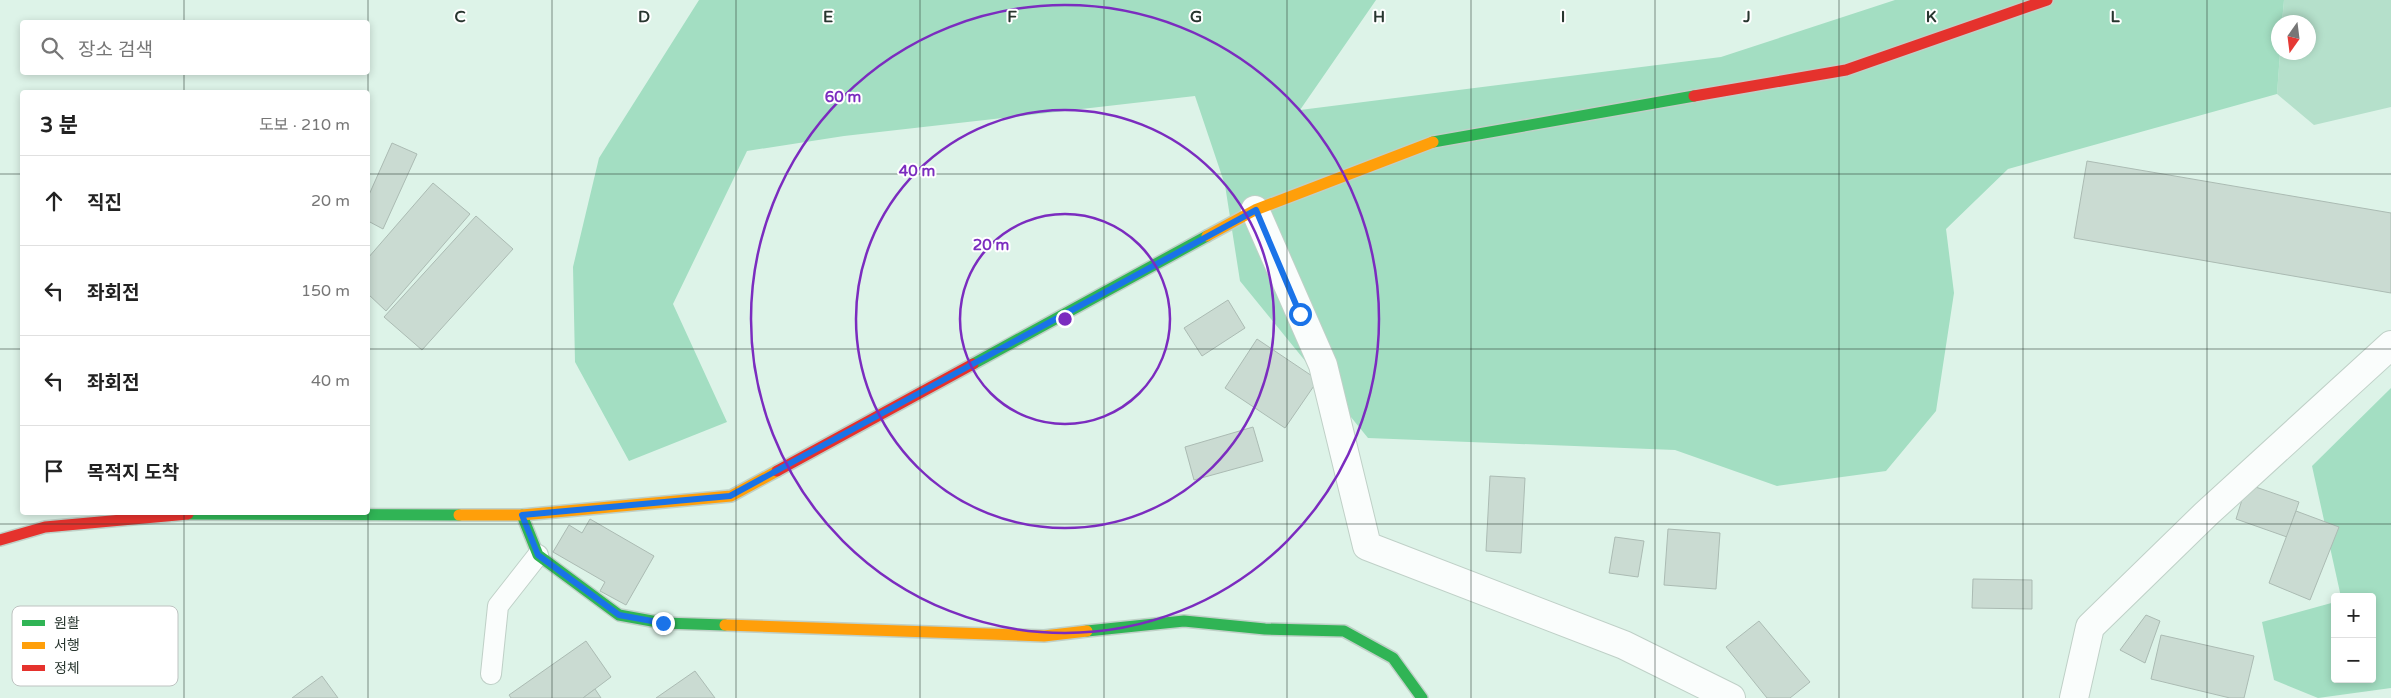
<!DOCTYPE html>
<html lang="ko">
<meta charset="utf-8">
<style>
body{margin:0;font-family:"Varela Round","Noto Sans KR",sans-serif;background:#f6f6f6;color:#222}
.controls{position:absolute;right:15px;bottom:15px;display:grid;overflow:hidden;border-radius:5px;box-shadow:0 2px 8px #0003}
.controls button{width:45px;height:45px;display:grid;place-items:center;padding:0;border:0;border-bottom:1px solid #e0e0e0;background:#fff;color:#222;font:25px sans-serif}
.compass{position:absolute;left:2271px;top:15px;width:45px;height:45px;border-radius:50%;background:#fff;box-shadow:0 2px 8px #0003;rotate:194deg}
.stop{position:absolute;width:15px;height:15px;margin:-11px;border:4px solid #1a73e8;border-radius:50%;background:#fff}
.stop.end{background:#1a73e8;border-color:#fff;box-shadow:0 1px 5px #0008}
.list{margin:0;padding:0;list-style:none}
h2{display:flex;justify-content:space-between;align-items:center;height:65px;margin:0;padding:0 20px;font-size:21px}
h2 small{font-size:16px;font-weight:400;color:#767676}
.list li{display:grid;grid-template-columns:32px 1fr auto;gap:15px;align-items:center;box-sizing:border-box;height:90px;padding:0 20px;border-top:1px solid #e0e0e0}
.list b{display:block;font-size:19px;white-space:nowrap}
.list em{font-size:16px;font-style:normal;color:#767676}
.icon{flex:none;width:28px;height:28px;fill:none;stroke:currentColor;stroke-width:2;stroke-linecap:round;stroke-linejoin:round}
.map{position:relative;flex:none;width:2391px;height:698px;overflow:hidden}
.search{position:absolute;background:#fff;box-shadow:0 2px 8px #0003;left:20px;top:20px;width:350px;height:55px;display:flex;align-items:center;gap:12px;box-sizing:border-box;padding:0 18px;border-radius:5px;color:#767676;font-size:19px}
.panel{position:absolute;background:#fff;box-shadow:0 2px 8px #0003;left:20px;top:90px;width:350px;height:425px;border-radius:5px}
.map>svg:first-child{display:block}
.green{fill:#b5e0cb}
.forest{fill:#a3dec2}
.building{fill:#cadbd2;stroke:#abbbb3}
.lines{fill:none;stroke-linecap:round;stroke-linejoin:round}
.lane-casing{stroke:#bfd0c7;stroke-width:22}
.street-casing{stroke:#bfd0c7;stroke-width:30}
.fast-casing{stroke:#bfd0c7;stroke-width:14}
.slow-casing{stroke:#bfd0c7;stroke-width:14}
.jam-casing{stroke:#bfd0c7;stroke-width:14}
.lane{stroke:#fafdfc;stroke-width:20}
.street{stroke:#fafdfc;stroke-width:28}
.fast{stroke:#30b455;stroke-width:11}
.slow{stroke:#ff9f0a;stroke-width:11}
.jam{stroke:#e5322d;stroke-width:11}
.route{stroke:#1a73e8;stroke-width:6}
.grid{fill:none;stroke:#28362f;stroke-width:1;stroke-opacity:0.55}
.ring{fill:none;stroke:#7b2cbf;stroke-width:2.5}
.key{fill:#fff;stroke:#bec3c1;stroke-width:1}
.key-label{font-size:14px;fill:#28362f}
.grid-label{font-size:16px;text-anchor:middle;font-weight:bold;fill:#28362f;stroke:#fff;stroke-width:4;stroke-linejoin:round;paint-order:stroke}
.centre{fill:#7b2cbf;stroke:#fff;stroke-width:2.5}
.ring-label{font-size:15px;text-anchor:middle;font-weight:bold;fill:#7b2cbf;stroke:#fff;stroke-width:4;stroke-linejoin:round;paint-order:stroke}
</style>
<div class="map">
<svg width="2391" height="698" viewBox="0 0 2391 698">
<rect width="100%" height="100%" fill="#ddf3e8"/>
<polygon class="green" points="2284,0 2391,0 2391,107 2314,125 2277,94 2280,53 2308,52 2308,22 2282,22"/>
<g class="forest">
<polygon points="699,0 1376,0 1300,110 1721,57 1895,0 2284,0 2282,22 2278,22 2280,53 2277,94 2008,169 1946,229 1954,293 1936,411 1886,471 1777,486 1675,450 1368,438 1240,281 1225,185 1195,96 844,136 747,151 673,304 727,422 629,461 575,362 573,267 599,158"/>
<polygon points="2391,388 2391,688 2318,698 2274,680 2262,622 2335,602 2335,679 2372,679 2372,597 2341,597 2312,466"/>
</g>
<g class="building">
<polygon points="392,143 417,154 383,229 368,221 368,197"/>
<polygon points="2087,161 2391,213 2391,293 2074,238"/>
<polygon points="433,183 470,214 386,311 368,294 368,258"/>
<polygon points="476,216 513,249 422,350 384,317"/>
<polygon points="1228,300 1245,328 1202,356 1184,328"/>
<polygon points="1257,339 1318,380 1285,428 1225,388"/>
<polygon points="1253,427 1263,461 1194,480 1185,447"/>
<polygon points="1490,476 1525,478 1521,553 1486,551"/>
<polygon points="2247,484 2299,502 2287,537 2236,519"/>
<polygon points="2296,511 2339,527 2310,600 2269,583"/>
<polygon points="590,519 654,556 626,605 600,591 605,582 553,552 569,525 582,533"/>
<polygon points="1668,529 1720,533 1716,589 1664,585"/>
<polygon points="1615,537 1644,541 1638,577 1609,573"/>
<polygon points="1973,579 2032,580 2032,609 1972,608"/>
<polygon points="2146,615 2160,621 2145,663 2120,650"/>
<polygon points="1759,621 1810,682 1790,698 1767,698 1726,647"/>
<polygon points="2161,635 2254,656 2244,698 2230,698 2151,679"/>
<polygon points="586,641 611,677 583,698 511,698 509,695"/>
<polygon points="695,671 715,698 656,698"/>
<polygon points="322,676 338,698 292,698"/>
<polygon points="595,689 601,698 583,698"/>
</g>
<g class="lines">
<defs>
<polyline id="lane" points="491,674 498,606 538,555"/>
<g id="street">
<polyline points="1255,210 1323,365 1367,546 1624,645 1731,698"/>
<polyline points="2074,698 2090,627 2206,514 2391,345"/>
</g>
<g id="fast">
<polyline points="1433,142 1694,96"/>
<polyline points="973,364 1207,236"/>
<polyline points="188,514 459,515"/>
<polyline points="522,515 538,555 619,615 663,623 725,625"/>
<polyline points="1087,631 1184,621 1265,629 1344,631 1393,658 1422,698"/>
</g>
<g id="slow">
<polyline points="1207,236 1255,210 1433,142"/>
<polyline points="459,515 522,515 731,496 777,471"/>
<polyline points="725,625 1044,636 1087,631"/>
</g>
<g id="jam">
<polyline points="1694,96 1846,70 2047,0"/>
<polyline points="777,471 973,364"/>
<polyline points="0,540 45,527 188,514"/>
</g>
</defs>
<use href="#lane" class="lane-casing"/>
<use href="#street" class="street-casing"/>
<use href="#fast" class="fast-casing"/>
<use href="#slow" class="slow-casing"/>
<use href="#jam" class="jam-casing"/>
<use href="#lane" class="lane"/>
<use href="#street" class="street"/>
<use href="#fast" class="fast"/>
<use href="#slow" class="slow"/>
<use href="#jam" class="jam"/>
</g>
<g class="lines">
<polyline class="route" points="663,623 619,615 538,555 522,515 730,496 1256,210 1300,314"/>
</g>
<path class="grid" d="M184 0V22M368 0V698M552 0V698M736 0V698M920 0V698M1104 0V698M1287 0V698M1471 0V698M1655 0V698M1839 0V698M2023 0V698M2207 0V698M184 72V92M0 174H22M368 174H2391M0 349H22M368 349H2391M184 512V698M0 524H2391"/>
<g class="ring">
<circle cx="1065" cy="319" r="105"/>
<circle cx="1065" cy="319" r="209"/>
<circle cx="1065" cy="319" r="314"/>
</g>
<rect x="12" y="606" width="166" height="80" rx="8" class="key"/>
<rect x="22" y="620" width="23" height="6" fill="#30b455"/>
<rect x="22" y="642" width="23" height="7" fill="#ff9f0a"/>
<rect x="22" y="665" width="23" height="6" fill="#e5322d"/>
<g class="key-label">
<text x="54" y="628">원활</text>
<text x="54" y="650">서행</text>
<text x="54" y="673">정체</text>
</g>
<g class="grid-label">
<text x="460" y="22">C</text>
<text x="644" y="22">D</text>
<text x="828" y="22">E</text>
<text x="1012" y="22">F</text>
<text x="1196" y="22">G</text>
<text x="1379" y="22">H</text>
<text x="1563" y="22">I</text>
<text x="1747" y="22">J</text>
<text x="1931" y="22">K</text>
<text x="2115" y="22">L</text>
</g>
<circle cx="1065" cy="319" r="8" class="centre"/>
<g class="ring-label">
<text x="843" y="102">60 m</text>
<text x="917" y="176">40 m</text>
<text x="991" y="250">20 m</text>
</g>
</svg>
<div class="controls">
<button>+</button>
<button>−</button>
</div>
<svg class="compass" viewBox="-18 -18 36 36"><path d="M0-13l5 13h-10z" fill="#e53935"/><path d="M0 13l5-13h-10z" fill="#767676"/></svg>
<div class="stop" style="left:1300px;top:314px"></div>
<div class="stop end" style="left:663px;top:623px"></div>
<div class="search"><svg class="icon" aria-label="search" viewBox="0 0 24 24"><circle cx="10" cy="10" r="6"/><path d="M15 15l6 6"/></svg>장소 검색</div>
<section class="panel">
<h2>3 분<small>도보 · 210 m</small></h2>
<ul class="list">
<li><svg class="icon" aria-label="ahead" viewBox="0 0 24 24"><path d="M12 20V5M6 11l6-6 6 6"/></svg><div><b>직진</b></div><em>20 m</em></li>
<li><svg class="icon" aria-label="left" viewBox="0 0 24 24"><path d="M17 20v-9H6M10 6l-5 5 5 5"/></svg><div><b>좌회전</b></div><em>150 m</em></li>
<li><svg class="icon" aria-label="left" viewBox="0 0 24 24"><path d="M17 20v-9H6M10 6l-5 5 5 5"/></svg><div><b>좌회전</b></div><em>40 m</em></li>
<li><svg class="icon" aria-label="arrive" viewBox="0 0 24 24"><path d="M6 21V4h12l-3 4 3 4H6"/></svg><div><b>목적지 도착</b></div></li>
</ul>
</section>
</div>
